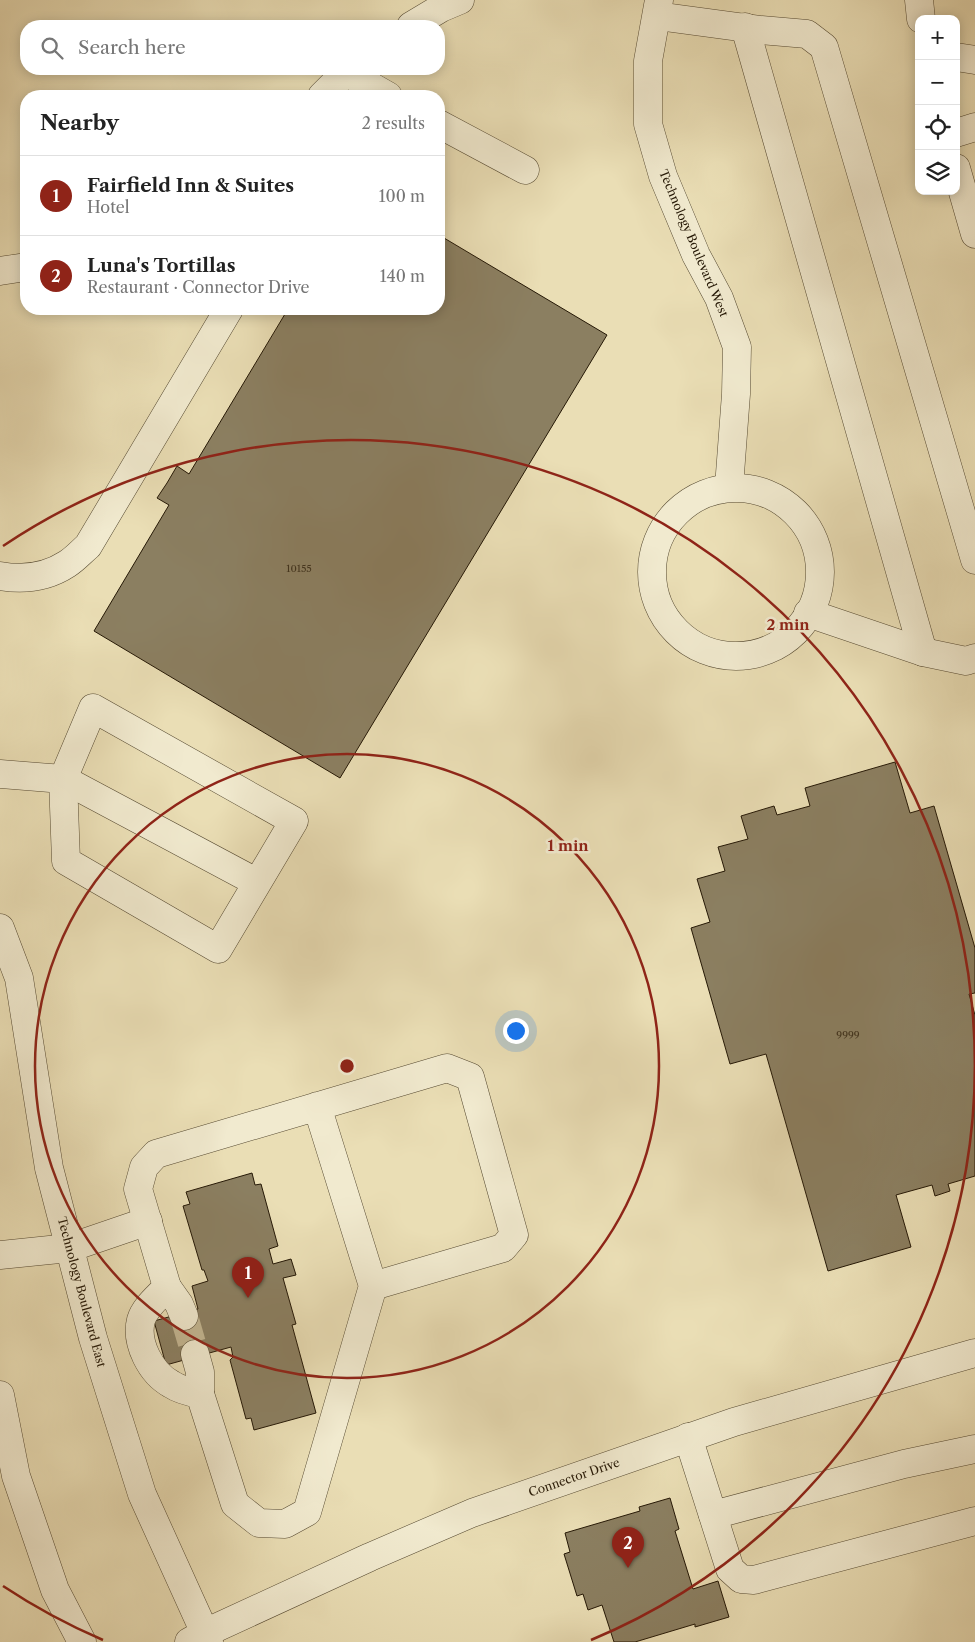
<!DOCTYPE html>
<meta charset="utf-8">
<style>
body{margin:0;font-family:"Libre Caslon Text",serif;background:#f6f6f6;color:#222}
.controls{position:absolute;right:15px;top:15px;display:grid;overflow:hidden;border-radius:10px;box-shadow:0 2px 12px #0003}
.controls button{width:45px;height:45px;display:grid;place-items:center;padding:0;border:0;border-bottom:1px solid #e0e0e0;background:#fff;color:#222;font:25px sans-serif}
.you{position:absolute;left:515px;top:1030px;width:18px;height:18px;margin:-12px;border:4px solid #fff;border-radius:50%;background:#1a73e8;box-shadow:0 0 0 8px #1a73e833}
.badge{display:grid;place-items:center;width:32px;height:32px;border-radius:50%;background:#8f2418;color:#fff;font-size:16px;font-weight:700}
.pin{position:absolute;translate:-50% -41px;filter:drop-shadow(0 1px 2px #0008)}
.pin::after{content:'';position:absolute;top:26px;width:18px;height:15px;background:inherit;clip-path:polygon(0 0,100% 0,50% 100%)}
.list{margin:0;padding:0;list-style:none}
h2{display:flex;justify-content:space-between;align-items:center;height:65px;margin:0;padding:0 20px;font-size:21px}
h2 small{font-size:16px;font-weight:400;color:#767676}
.list li{display:grid;grid-template-columns:32px 1fr auto;gap:15px;align-items:center;box-sizing:border-box;height:80px;padding:0 20px;border-top:1px solid #e0e0e0}
.list b{display:block;font-size:19px;white-space:nowrap}
.list p{margin:0;font-size:16px;white-space:nowrap;color:#767676}
.list em{font-size:16px;font-style:normal;color:#767676}
.icon{flex:none;width:28px;height:28px;fill:none;stroke:currentColor;stroke-width:2;stroke-linecap:round;stroke-linejoin:round}
.map{position:relative;flex:none;width:975px;height:1642px;overflow:hidden}
.search{position:absolute;background:#fff;box-shadow:0 2px 12px #0003;left:20px;top:20px;width:425px;height:55px;display:flex;align-items:center;gap:12px;box-sizing:border-box;padding:0 18px;border-radius:20px;color:#767676;font-size:19px}
.panel{position:absolute;background:#fff;box-shadow:0 2px 12px #0003;left:20px;top:90px;width:425px;height:225px;border-radius:20px}
.map>svg:first-child{display:block}
.building{fill:#8b7f61;stroke:#251806}
.lines{fill:none;stroke-linecap:round;stroke-linejoin:round}
.minor-tunnel{stroke:#c3b692;stroke-width:28;stroke-dasharray:28 14;stroke-linecap:butt}
.minor-casing{stroke:#564a32;stroke-width:29}
.minor{stroke:#f1eacf;stroke-width:28}
.ring{fill:none;stroke:#8f2418;stroke-width:2.5}
.labels{text-anchor:middle;dominant-baseline:central;stroke-width:5;stroke-linejoin:round;paint-order:stroke}
.number-label{font-size:10px;fill:#3e321d}
.street-label{font-size:12px;fill:#251806;stroke:#f1eacf}
.centre{fill:#8f2418;stroke:#f1eacf;stroke-width:2.5}
.ring-label{font-size:15px;text-anchor:middle;font-weight:bold;fill:#8f2418;stroke:#f1eacf;stroke-width:5;stroke-linejoin:round;paint-order:stroke}
</style>
<div class="map">
<svg width="975" height="1642" viewBox="0 0 975 1642">
<rect width="100%" height="100%" fill="#eadeb5"/>
<filter id="stains"><feTurbulence type="fractalNoise" baseFrequency=".004" numOctaves="4"/><feColorMatrix values="0 0 0 0 .2 0 0 0 0 .09 0 0 0 0 .02 0 0 0 .5 -.17"/></filter>
<radialGradient id="worn" r=".72"><stop offset=".6" stop-color="#630" stop-opacity="0"/><stop offset="1" stop-color="#630" stop-opacity=".3"/></radialGradient>
<g class="building">
<polygon points="439,235 607,335 340,778 94,631 169,505 157,498 167,483 177,466 189,474 288,309 439,309"/>
<polygon points="895,762 910,813 934,806 975,948 975,993 969,994 975,1015 975,1176 948,1184 950,1191 935,1196 932,1185 896,1195 911,1247 828,1271 766,1054 730,1064 691,928 710,922 697,879 725,871 718,847 748,839 741,816 774,806 777,815 810,806 805,788"/>
<polygon points="252,1173 255,1185 261,1184 278,1246 269,1249 273,1264 291,1259 296,1275 283,1278 296,1324 292,1325 316,1413 254,1430 251,1418 246,1419 230,1360 233,1357 231,1347 166,1365 154,1321 198,1309 192,1286 208,1281 204,1270 202,1270 183,1206 190,1204 186,1192"/>
<polygon points="670,1498 679,1529 675,1531 693,1589 718,1581 729,1617 695,1627 695,1624 635,1642 614,1642 602,1605 588,1610 583,1594 577,1596 564,1554 570,1552 565,1533 640,1511 639,1507"/>
</g>
<g class="lines">
<polyline class="minor-tunnel" points="184,1316 195,1354"/>
<defs>
<g id="minor">
<polyline points="659,0 648,61 648,124 663,176 696,255 719,298 737,347 736,394 729,487"/>
<polyline points="919,0 921,19"/>
<polyline points="657,16 761,30 807,34 824,47 975,560"/>
<polyline points="411,26 441,8 460,0"/>
<polyline points="745,27 923,652"/>
<polyline points="956,57 975,60"/>
<polyline points="346,72 388,96"/>
<polyline points="322,96 349,69"/>
<polyline points="439,124 525,170"/>
<polyline points="956,133 975,127"/>
<polyline points="956,168 975,234"/>
<polyline points="0,271 26,267"/>
<circle cx="736" cy="572" r="84"/>
<path d="M0 576C23 580 47 577 67 564 75 559 81 552 88 546L229 309"/>
<polyline points="808,613 923,652 966,661 975,658"/>
<polygon points="93,708 294,821 218,949 66,861 63,779"/>
<polyline points="0,774 63,779 256,882"/>
<polyline points="0,928 19,978 49,1168 93,1338 142,1494 209,1642"/>
<path d="M317 1106 373 1286 307 1512 285 1524 259 1523 235 1504 200 1394C189 1392 180 1390 171 1384 151 1373 135 1343 141 1320 145 1307 158 1297 167 1287L138 1189 144 1167 156 1154 447 1068 470 1077 514 1235 503 1248 373 1286"/>
<polyline points="0,1255 69,1248 148,1221"/>
<polyline points="167,1287 179,1304 184,1316"/>
<polyline points="195,1354 200,1372 200,1394"/>
<polyline points="0,1395 16,1476 55,1590 82,1642"/>
<polyline points="688,1437 730,1569 741,1579 754,1580 975,1521"/>
<polyline points="713,1515 904,1464 975,1449"/>
<polyline points="189,1642 205,1633 370,1557 472,1513 734,1422 975,1353"/>
</g>
</defs>
<use href="#minor" class="minor-casing"/>
<use href="#minor" class="minor"/>
</g>
<g class="ring">
<circle cx="347" cy="1066" r="312"/>
<path d="M103 1640A624 624 0 0 1 3 1586M3 546A624 624 0 1 1 591 1640"/>
</g>
<g class="labels">
<g class="number-label">
<text x="299" y="568">10155</text>
<text x="848" y="1034">9999</text>
</g>
<g class="street-label">
<text transform="translate(694 243) rotate(67)">Technology Boulevard West</text>
<text transform="translate(82 1292) rotate(75)">Technology Boulevard East</text>
<text transform="translate(574 1477) rotate(-19)">Connector Drive</text>
</g>
</g>
<circle cx="347" cy="1066" r="8" class="centre"/>
<g class="ring-label">
<text x="788" y="630">2 min</text>
<text x="568" y="851">1 min</text>
</g>
<rect width="100%" height="100%" filter="url(#stains)"/>
<rect width="100%" height="100%" fill="url(#worn)"/>
</svg>
<div class="controls">
<button>+</button>
<button>−</button>
<button><svg class="icon" aria-label="locate" viewBox="0 0 24 24"><circle cx="12" cy="12" r="6"/><path d="M12 2v4M12 18v4M2 12h4M18 12h4"/></svg></button>
<button><svg class="icon" aria-label="layers" viewBox="0 0 24 24"><path d="M12 4l9 5-9 5-9-5zM3 14l9 5 9-5"/></svg></button>
</div>
<div class="you"></div>
<div class="pin badge" style="left:248px;top:1298px">1</div>
<div class="pin badge" style="left:628px;top:1568px">2</div>
<div class="search"><svg class="icon" aria-label="search" viewBox="0 0 24 24"><circle cx="10" cy="10" r="6"/><path d="M15 15l6 6"/></svg>Search here</div>
<section class="panel">
<h2>Nearby<small>2 results</small></h2>
<ul class="list">
<li><span class="badge">1</span><div><b>Fairfield Inn &amp; Suites</b><p>Hotel</p></div><em>100 m</em></li>
<li><span class="badge">2</span><div><b>Luna's Tortillas</b><p>Restaurant · Connector Drive</p></div><em>140 m</em></li>
</ul>
</section>
</div>
